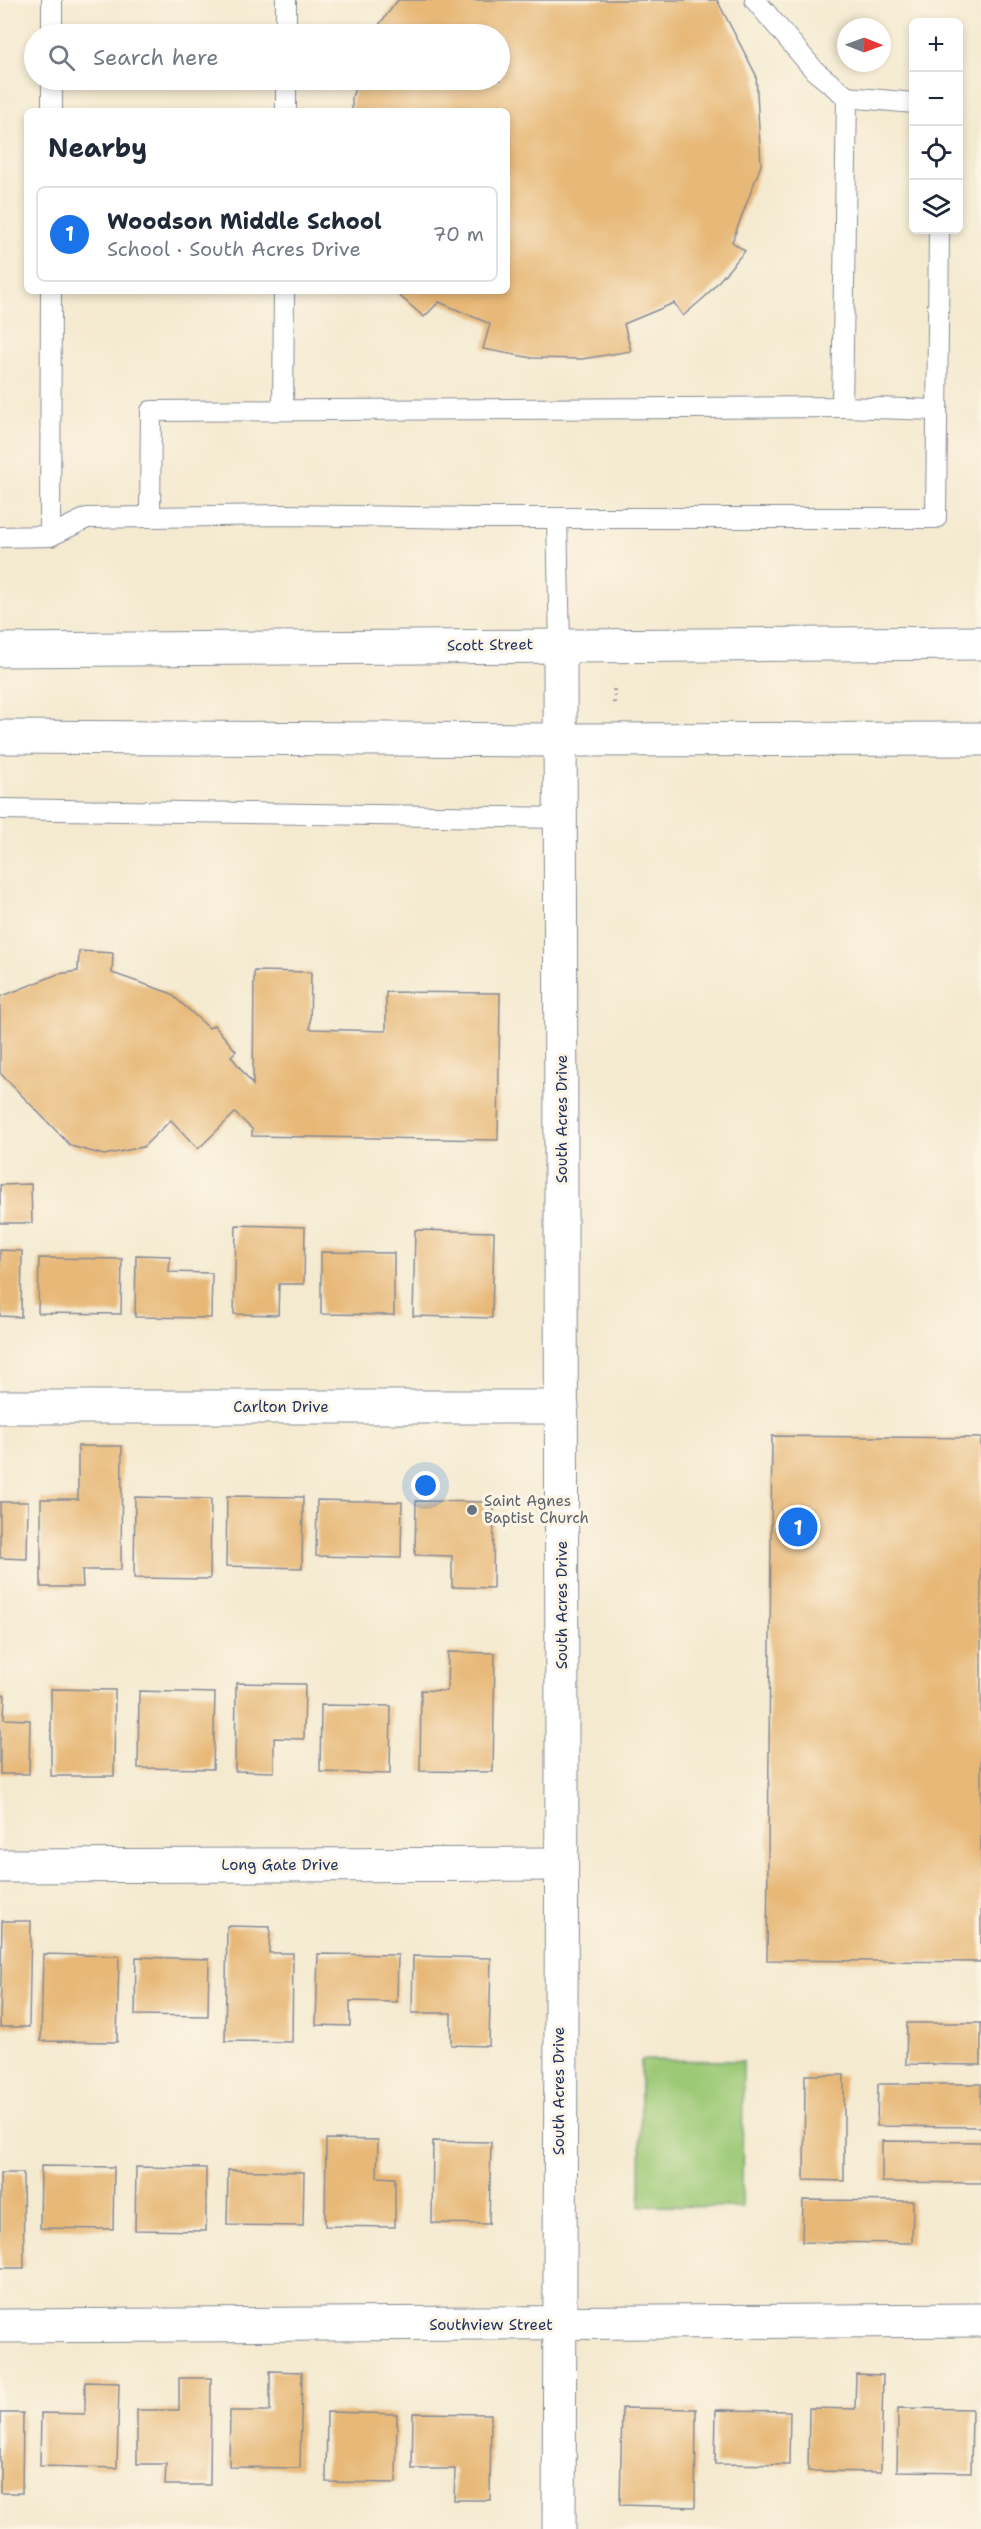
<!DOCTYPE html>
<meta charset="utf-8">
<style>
body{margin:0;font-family:"Shantell Sans",sans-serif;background:#f6f6f7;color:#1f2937}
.controls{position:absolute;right:18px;top:18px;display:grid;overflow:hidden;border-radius:9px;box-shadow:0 3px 9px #0003}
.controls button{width:54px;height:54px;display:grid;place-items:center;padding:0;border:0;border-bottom:2px solid #e0e1e3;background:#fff;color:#1f2937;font:30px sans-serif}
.compass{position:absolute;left:837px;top:18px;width:54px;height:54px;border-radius:50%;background:#fff;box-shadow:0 3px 9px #0003;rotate:91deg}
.you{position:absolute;left:426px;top:1486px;width:21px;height:21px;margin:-15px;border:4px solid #fff;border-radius:50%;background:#1a73e8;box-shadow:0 0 0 9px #1a73e833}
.badge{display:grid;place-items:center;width:39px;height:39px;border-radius:50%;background:#1a73e8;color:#fff;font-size:20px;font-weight:700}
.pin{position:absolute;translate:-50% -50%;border:3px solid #fff;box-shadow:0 2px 6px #0006}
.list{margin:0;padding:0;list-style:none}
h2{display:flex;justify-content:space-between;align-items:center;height:78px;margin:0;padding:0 24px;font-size:26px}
h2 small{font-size:20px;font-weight:400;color:#747a83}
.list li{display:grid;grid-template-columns:39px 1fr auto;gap:18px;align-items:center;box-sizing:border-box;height:96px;margin:0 12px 12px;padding:0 12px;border:2px solid #e0e1e3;border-radius:9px}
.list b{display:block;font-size:22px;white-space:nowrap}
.list p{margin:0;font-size:20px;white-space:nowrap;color:#747a83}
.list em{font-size:20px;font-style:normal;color:#747a83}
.icon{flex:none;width:33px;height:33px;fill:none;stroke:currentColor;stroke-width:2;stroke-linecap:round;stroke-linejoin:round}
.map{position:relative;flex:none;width:981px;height:2529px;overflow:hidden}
.search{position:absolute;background:#fff;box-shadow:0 3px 9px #0003;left:24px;top:24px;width:486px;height:66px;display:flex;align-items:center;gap:15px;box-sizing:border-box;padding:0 21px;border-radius:33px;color:#747a83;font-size:22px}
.panel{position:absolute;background:#fff;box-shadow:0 3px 9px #0003;left:24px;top:108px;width:486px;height:186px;border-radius:9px}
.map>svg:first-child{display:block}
.green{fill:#9cc976;stroke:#5c7c6a;stroke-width:1.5}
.building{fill:#e7b877}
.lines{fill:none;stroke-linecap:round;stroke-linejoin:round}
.service-casing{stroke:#888c97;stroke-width:22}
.minor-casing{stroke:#888c97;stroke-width:35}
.secondary-casing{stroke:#888c97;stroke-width:35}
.path{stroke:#888c97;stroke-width:4;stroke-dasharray:1.5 4.5;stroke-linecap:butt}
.service{stroke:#fff;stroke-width:20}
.minor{stroke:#fff;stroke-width:33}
.secondary{stroke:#fff;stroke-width:33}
.worship-dot{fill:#6b7280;stroke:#fcf5e5;stroke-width:2}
.labels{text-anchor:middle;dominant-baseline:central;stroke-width:6;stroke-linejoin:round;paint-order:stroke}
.street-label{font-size:15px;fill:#1b2f5e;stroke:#fcf5e5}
.worship-label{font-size:15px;fill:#5b616d;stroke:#fcf5e5;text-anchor:start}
</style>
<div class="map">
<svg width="981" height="2529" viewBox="0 0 981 2529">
<rect width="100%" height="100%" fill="#fcf5e5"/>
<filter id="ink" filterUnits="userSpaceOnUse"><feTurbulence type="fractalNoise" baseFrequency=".0167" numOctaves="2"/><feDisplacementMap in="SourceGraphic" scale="12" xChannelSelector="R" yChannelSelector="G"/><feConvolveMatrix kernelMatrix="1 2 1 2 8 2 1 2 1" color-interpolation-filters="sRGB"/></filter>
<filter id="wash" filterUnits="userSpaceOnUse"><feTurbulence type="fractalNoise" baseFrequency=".008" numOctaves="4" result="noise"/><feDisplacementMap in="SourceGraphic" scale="24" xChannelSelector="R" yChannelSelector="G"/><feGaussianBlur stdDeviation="1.35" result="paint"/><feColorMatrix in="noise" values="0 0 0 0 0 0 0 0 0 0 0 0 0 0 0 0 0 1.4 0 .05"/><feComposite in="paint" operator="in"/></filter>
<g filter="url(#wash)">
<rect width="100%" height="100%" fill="#f4ead0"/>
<polygon class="green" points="641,2060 743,2061 742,2207 640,2206"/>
<g id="blocks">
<g class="building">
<polygon points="398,0 717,0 756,75 761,165 732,242 745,251 706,296 683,316 674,303 624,324 631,351 582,359 532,358 483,349 490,324 439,302 424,317 394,291 507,291 507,111 352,111 352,97 358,80 500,80 500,34 372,34"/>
<polygon points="79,951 113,953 112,973 170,993 209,1028 214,1025 236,1051 231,1056 253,1085 254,971 311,972 310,1029 386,1031 386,992 500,993 498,1140 252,1136 252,1129 235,1113 198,1149 171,1120 143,1147 104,1155 71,1146 0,1073 0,997 58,974 78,971"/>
<polygon points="31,1184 32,1223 0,1223 0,1185"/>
<polygon points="236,1225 305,1227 304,1284 279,1284 278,1315 234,1314"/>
<polygon points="415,1230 494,1232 492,1318 413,1316"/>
<polygon points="0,1250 22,1251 21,1317 0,1316"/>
<polygon points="321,1252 394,1253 394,1315 321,1314"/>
<polygon points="136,1255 170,1256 169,1272 212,1273 211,1318 135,1317"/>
<polygon points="39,1258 122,1259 121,1314 38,1313"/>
<polygon points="772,1436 981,1438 981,1962 767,1960"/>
<polygon points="78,1446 122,1446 121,1570 82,1570 83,1587 41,1587 41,1499 78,1499"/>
<polygon points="227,1496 303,1497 302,1568 226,1566"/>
<polygon points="135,1497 211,1499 210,1579 134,1578"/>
<polygon points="317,1500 402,1502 401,1558 316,1556"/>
<polygon points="416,1501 494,1502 493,1588 452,1587 452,1556 415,1555"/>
<polygon points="0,1502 28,1502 27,1559 0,1558"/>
<polygon points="448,1652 495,1653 493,1772 420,1771 421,1690 447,1691"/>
<polygon points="236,1683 305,1684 304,1739 274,1738 274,1772 235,1771"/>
<polygon points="51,1689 115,1690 114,1776 51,1776"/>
<polygon points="139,1691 215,1693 213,1769 138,1768"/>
<polygon points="0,1695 5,1695 4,1719 30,1720 29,1774 0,1774"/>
<polygon points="321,1705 391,1706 390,1774 320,1772"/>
<polygon points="2,1921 31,1921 29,2027 0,2027"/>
<polygon points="227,1926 270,1927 269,1953 293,1953 292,2042 225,2041"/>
<polygon points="43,1954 119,1956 117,2042 41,2041"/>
<polygon points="318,1954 398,1955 397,2002 350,2001 350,2026 316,2025"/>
<polygon points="413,1956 491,1958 489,2046 451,2045 451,2013 412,2013"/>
<polygon points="136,1957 209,1959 208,2016 135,2015"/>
<polygon points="907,2023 981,2023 981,2065 906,2064"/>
<polygon points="805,2075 844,2075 844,2181 804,2180"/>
<polygon points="878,2084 981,2084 981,2127 877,2126"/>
<polygon points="326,2139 378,2140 377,2177 395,2178 395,2227 325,2226"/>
<polygon points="433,2141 491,2142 489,2224 432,2223"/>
<polygon points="882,2141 981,2142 981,2183 882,2182"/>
<polygon points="41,2166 114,2167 113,2229 40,2228"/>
<polygon points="136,2167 206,2168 206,2231 135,2230"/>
<polygon points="228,2170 304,2172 303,2226 227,2225"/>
<polygon points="0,2173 23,2173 24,2268 0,2268"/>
<polygon points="803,2200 913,2201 912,2243 802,2242"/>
<polygon points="270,2371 302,2372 300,2468 229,2467 230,2411 270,2411"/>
<polygon points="856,2374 883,2375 881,2472 808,2471 809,2408 855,2409"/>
<polygon points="179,2378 211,2378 210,2485 165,2485 166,2464 137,2464 137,2410 179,2410"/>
<polygon points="85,2382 119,2383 117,2468 40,2466 41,2413 85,2414"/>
<polygon points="622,2408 696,2409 695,2507 620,2505"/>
<polygon points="898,2408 972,2409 971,2472 897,2471"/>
<polygon points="716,2410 790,2411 789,2465 715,2464"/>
<polygon points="327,2412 397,2414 396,2483 326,2482"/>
<polygon points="0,2413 23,2413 22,2493 0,2493"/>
<polygon points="413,2413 491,2414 490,2500 454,2500 455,2469 412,2469"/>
</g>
</g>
</g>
<g filter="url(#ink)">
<use href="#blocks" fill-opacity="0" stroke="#888c97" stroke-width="1.5"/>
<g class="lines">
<defs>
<g id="service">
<polyline points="755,0 815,71 847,97 914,103"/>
<polyline points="52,34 52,0"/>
<polyline points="286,34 286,0"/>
<polyline points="52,111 52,80"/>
<polyline points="286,111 286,80"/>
<polyline points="842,407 937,410"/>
<polyline points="283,409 284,291"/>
<polyline points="150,517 151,411 842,407 847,97"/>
<polyline points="557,518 560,644"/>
<polyline points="50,536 87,518 285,515 472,518 936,518 939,230"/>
<polyline points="0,537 50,536 51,291"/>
<polyline points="0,809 562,818"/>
</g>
<g id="minor">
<polyline points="0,1407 562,1407"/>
<polyline points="0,1866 560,1864"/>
<polyline points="0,2326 981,2320"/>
<polyline points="559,2529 562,1765 560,644"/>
</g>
<g id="secondary">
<polyline points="0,650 981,643"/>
<polyline points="0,737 561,740 981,739"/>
</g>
</defs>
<use href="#service" class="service-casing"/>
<use href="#minor" class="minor-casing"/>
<use href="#secondary" class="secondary-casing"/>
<polyline class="path" points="614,703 614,689"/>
<use href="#service" class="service"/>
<use href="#minor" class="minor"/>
<use href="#secondary" class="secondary"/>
</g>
</g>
<circle class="worship-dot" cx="472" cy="1510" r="6"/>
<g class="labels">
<g class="street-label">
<text transform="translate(490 645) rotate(-1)">Scott Street</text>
<text transform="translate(562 1119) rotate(-90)">South Acres Drive</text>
<text x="281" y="1407">Carlton Drive</text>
<text transform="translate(562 1605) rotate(-90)">South Acres Drive</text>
<text x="280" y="1865">Long Gate Drive</text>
<text transform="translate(559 2091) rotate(-90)">South Acres Drive</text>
<text x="491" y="2325">Southview Street</text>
</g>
<g class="worship-label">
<text x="484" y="1501">Saint Agnes<tspan x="484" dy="17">Baptist Church</tspan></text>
</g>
</g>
</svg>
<div class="controls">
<button>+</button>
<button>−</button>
<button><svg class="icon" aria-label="locate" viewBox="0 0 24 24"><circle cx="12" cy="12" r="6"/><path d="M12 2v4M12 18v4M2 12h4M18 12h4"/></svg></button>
<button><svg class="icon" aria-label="layers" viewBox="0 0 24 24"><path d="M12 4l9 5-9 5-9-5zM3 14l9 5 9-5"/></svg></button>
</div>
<svg class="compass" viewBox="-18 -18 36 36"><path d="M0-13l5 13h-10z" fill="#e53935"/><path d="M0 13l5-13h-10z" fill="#747a83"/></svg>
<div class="you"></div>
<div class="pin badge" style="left:798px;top:1527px">1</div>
<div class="search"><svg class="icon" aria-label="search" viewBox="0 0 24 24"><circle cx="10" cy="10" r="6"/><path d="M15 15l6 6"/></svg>Search here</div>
<section class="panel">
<h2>Nearby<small></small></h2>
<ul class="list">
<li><span class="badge">1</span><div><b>Woodson Middle School</b><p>School · South Acres Drive</p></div><em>70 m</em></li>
</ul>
</section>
</div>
